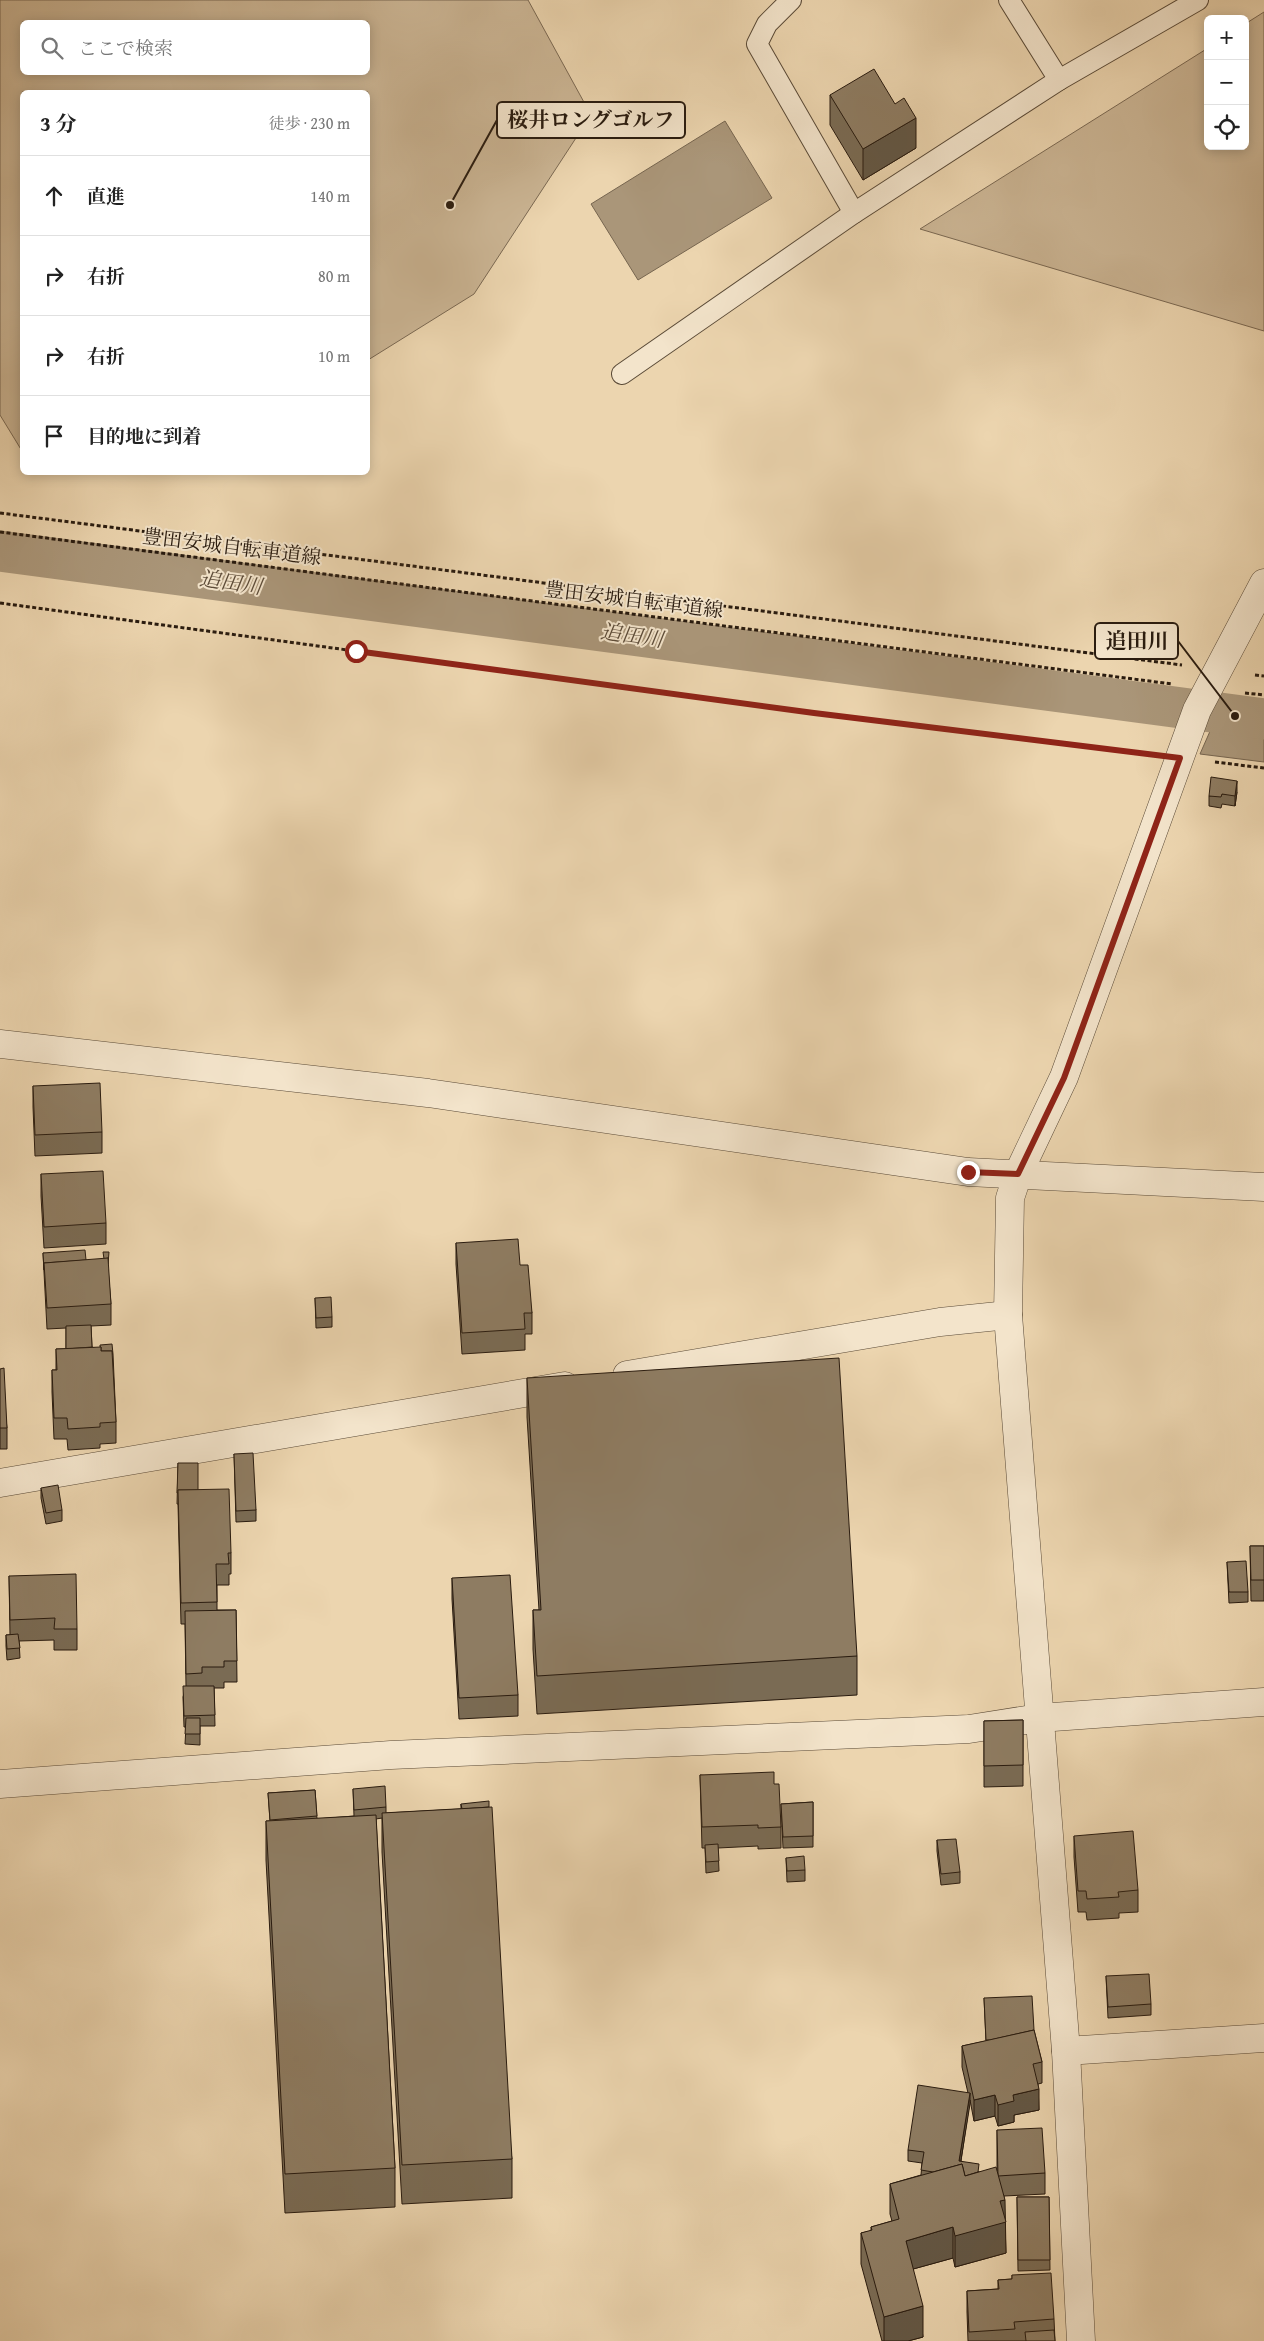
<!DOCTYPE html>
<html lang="ja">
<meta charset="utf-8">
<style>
body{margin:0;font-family:"Gentium Book Plus","Noto Serif JP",serif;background:#f2f2f2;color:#222}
.controls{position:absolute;right:15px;top:15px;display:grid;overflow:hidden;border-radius:8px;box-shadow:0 2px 12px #0003}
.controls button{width:45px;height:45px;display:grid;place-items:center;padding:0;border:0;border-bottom:1px solid #e0e0e0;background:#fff;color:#222;font:25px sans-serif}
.stop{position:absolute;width:15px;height:15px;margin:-11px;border:4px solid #8f2418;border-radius:50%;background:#fff}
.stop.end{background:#8f2418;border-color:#fff;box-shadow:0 1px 5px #0008}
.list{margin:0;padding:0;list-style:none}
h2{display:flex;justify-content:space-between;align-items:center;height:65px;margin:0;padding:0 20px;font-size:21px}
h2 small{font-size:16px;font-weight:400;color:#767676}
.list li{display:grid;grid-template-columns:32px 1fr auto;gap:15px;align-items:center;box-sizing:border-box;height:80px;padding:0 20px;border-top:1px solid #e0e0e0}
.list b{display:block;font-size:19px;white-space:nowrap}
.list em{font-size:16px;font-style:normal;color:#767676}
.icon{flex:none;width:28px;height:28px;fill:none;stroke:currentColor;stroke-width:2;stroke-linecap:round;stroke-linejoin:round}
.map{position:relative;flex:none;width:1264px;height:2341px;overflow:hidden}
.search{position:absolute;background:#fff;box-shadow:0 2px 12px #0003;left:20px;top:20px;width:350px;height:55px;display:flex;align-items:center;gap:12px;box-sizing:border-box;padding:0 18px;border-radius:8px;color:#767676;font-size:19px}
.panel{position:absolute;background:#fff;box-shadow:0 2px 12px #0003;left:20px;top:90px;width:350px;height:385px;border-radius:8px}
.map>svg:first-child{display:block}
.green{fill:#cbb594;stroke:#7a6852;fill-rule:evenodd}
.water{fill:#aa9679;stroke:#76654f}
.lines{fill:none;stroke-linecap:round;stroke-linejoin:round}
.canal{stroke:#aa9679;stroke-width:41}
.service-casing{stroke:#5a4a37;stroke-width:22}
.minor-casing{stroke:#5a4a37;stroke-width:29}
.path{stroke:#291b0f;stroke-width:3;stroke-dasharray:4 2.5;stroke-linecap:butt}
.service{stroke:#f3e4cb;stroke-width:20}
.minor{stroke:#f3e4cb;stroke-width:28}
.wall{fill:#7a6b54;stroke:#291b0f}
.shaded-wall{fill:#635745;stroke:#291b0f}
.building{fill:#8e7c62;stroke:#291b0f}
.route{stroke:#8f2418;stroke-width:6}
.labels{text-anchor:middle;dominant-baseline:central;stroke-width:4;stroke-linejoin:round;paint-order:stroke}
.street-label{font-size:20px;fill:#291b0f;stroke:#f3e4cb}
.water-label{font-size:21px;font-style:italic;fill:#5d4c39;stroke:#f3e4cb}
.leader{fill:none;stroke:#291b0f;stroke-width:2}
.callout-dot{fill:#291b0f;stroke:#f3e4cb;stroke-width:2}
.callout{fill:#f3e4cb;stroke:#291b0f;stroke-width:2}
.callout-label{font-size:21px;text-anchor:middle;font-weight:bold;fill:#291b0f}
</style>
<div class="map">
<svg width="1264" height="2341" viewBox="0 0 1264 2341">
<rect width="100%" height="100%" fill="#ecd5af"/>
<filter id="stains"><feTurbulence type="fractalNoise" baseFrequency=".004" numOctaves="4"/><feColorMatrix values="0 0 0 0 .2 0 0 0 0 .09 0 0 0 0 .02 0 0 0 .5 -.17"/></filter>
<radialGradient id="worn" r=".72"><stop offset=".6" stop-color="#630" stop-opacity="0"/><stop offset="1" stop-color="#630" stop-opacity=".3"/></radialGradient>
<g class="green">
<path d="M0 0H528L591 115 474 294 368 360V92H22V451L0 415ZM22 22H368V72H22Z"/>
<polygon points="1264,12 1264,331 920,229 1208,48 1208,146 1245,146 1245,24"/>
</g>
<g class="water">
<polygon points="725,121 772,198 638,280 591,204"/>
<polygon points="1222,704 1264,709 1264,762 1200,754"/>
</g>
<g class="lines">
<polyline class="canal" points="0,551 1264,719"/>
<defs>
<g id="service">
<polyline points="791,0 767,24 757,44 854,213"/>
<polyline points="1009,0 1059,80"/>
<polyline points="622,374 854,213 1059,80 1198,0"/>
</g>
<g id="minor">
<polyline points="0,1044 428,1093 968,1172 1264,1187"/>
<polyline points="627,1375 940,1322 1008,1315"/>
<polyline points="0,1483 565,1386"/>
<polyline points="0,1784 391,1755 969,1729 1039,1718 1264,1702"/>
<polyline points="1066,2051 1264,2038"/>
<polyline points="1081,2341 1066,2051 1008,1315 1010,1198 1018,1174 1064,1077 1197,710 1264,583"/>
</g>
</defs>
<use href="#service" class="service-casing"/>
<use href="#minor" class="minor-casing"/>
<g class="path">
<polyline points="0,513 1182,665"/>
<polyline points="0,532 1172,684"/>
<polyline points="0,603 814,713 1144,754"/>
<polyline points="1255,675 1264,676"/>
<polyline points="1245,693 1264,695"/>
<polyline points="1215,762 1264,768"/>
</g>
<use href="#service" class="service"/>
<use href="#minor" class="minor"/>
</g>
<g class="wall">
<polygon points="830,95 916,148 863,180 830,125"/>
<polygon points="1237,792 1235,806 1222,804 1221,808 1209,806 1209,796"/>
<polygon points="33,1086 102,1132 102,1153 35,1156 33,1107"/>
<polygon points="41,1174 106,1223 106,1244 44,1248 41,1196"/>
<polygon points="456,1243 520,1265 532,1313 532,1334 525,1334 525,1350 462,1354 456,1264"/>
<polygon points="43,1253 86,1260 108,1269 111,1304 111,1325 91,1326 92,1347 113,1354 116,1422 116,1443 100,1444 100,1448 68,1450 67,1439 54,1439 52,1392 52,1370 56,1370 56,1349 66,1349 66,1328 47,1329"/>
<polygon points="315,1298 332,1317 332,1327 316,1328"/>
<polygon points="0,1369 7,1428 7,1449 0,1449"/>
<polygon points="527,1378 857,1656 857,1695 537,1714 533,1649 533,1610 539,1610 527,1417"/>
<polygon points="234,1454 256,1510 256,1521 236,1522"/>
<polygon points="178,1463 198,1490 231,1553 231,1574 229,1574 229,1585 217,1585 217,1610 236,1610 237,1682 224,1682 224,1688 214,1688 215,1726 200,1726 200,1745 185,1744 186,1727 184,1727 183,1697 186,1686 185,1624 181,1624 178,1504 177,1504"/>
<polygon points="41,1488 62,1510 62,1521 46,1524 41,1498"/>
<polygon points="1250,1546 1264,1546 1264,1601 1251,1601"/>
<polygon points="1227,1562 1248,1592 1248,1602 1229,1603"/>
<polygon points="9,1576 77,1629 77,1650 54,1650 54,1640 19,1641 20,1658 7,1660 6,1646 6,1635 10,1635"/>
<polygon points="452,1578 518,1695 518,1716 459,1719 452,1599"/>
<polygon points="1023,1720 1023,1786 984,1787 984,1721"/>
<polygon points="700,1775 774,1784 781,1827 781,1848 758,1849 758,1846 718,1848 719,1871 706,1873 705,1848 702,1848"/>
<polygon points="353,1789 386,1807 386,1813 461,1809 461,1804 512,2159 512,2198 402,2204 382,1852 382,1818 376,1819 395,2168 395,2207 285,2213 266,1860 266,1821 270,1821 268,1793 315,1790 317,1819 354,1816"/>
<polygon points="813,1802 813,1847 783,1848 781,1804"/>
<polygon points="1074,1836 1138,1890 1138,1912 1119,1913 1119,1918 1087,1920 1086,1912 1078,1912 1074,1857"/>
<polygon points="937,1840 960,1872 960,1883 941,1885 937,1851"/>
<polygon points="786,1858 805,1870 805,1881 787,1882"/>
<polygon points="1106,1976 1151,2004 1151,2015 1108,2018"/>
<polygon points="984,1998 1034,2030 1042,2062 1042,2083 1038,2084 1039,2110 1014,2115 1014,2122 998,2126 995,2116 974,2121 970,2100 961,2161 979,2172 997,2171 997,2130 1045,2173 1045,2194 1004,2196 1006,2253 955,2267 953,2258 913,2269 923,2337 908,2341 882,2341 861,2264 861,2233 871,2231 871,2227 892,2221 890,2214 890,2184 921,2175 922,2163 908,2161 908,2150 968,2093 962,2067 962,2046 986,2041"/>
<polygon points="1017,2197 1049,2197 1050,2270 1018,2271"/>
<polygon points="1012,2275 1054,2319 1055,2341 968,2341 967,2312 967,2291 998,2289 998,2280 1012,2279"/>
</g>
<g class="shaded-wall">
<polygon points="916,118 916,148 863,180 863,149"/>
<polygon points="1237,781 1237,792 1235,806 1235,796"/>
<polygon points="1039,2089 1039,2110 1014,2115 1014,2122 998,2126 998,2105 1013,2095"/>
<polygon points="970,2093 970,2104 959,2172 959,2161"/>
<polygon points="995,2095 995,2116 974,2121 974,2100"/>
<polygon points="1005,2200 1006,2253 955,2267 955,2236 1000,2201"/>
<polygon points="953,2227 953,2258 906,2271 906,2241"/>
<polygon points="923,2306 923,2337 908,2341 884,2341 884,2317"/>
</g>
<g class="building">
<polygon points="874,69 895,104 904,98 916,118 863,149 830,95"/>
<polygon points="1211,777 1237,781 1235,796 1222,794 1221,797 1209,796"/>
<polygon points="100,1083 102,1132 35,1135 33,1086"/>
<polygon points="103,1171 106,1223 44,1227 41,1174"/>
<polygon points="518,1239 520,1265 528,1265 532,1313 524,1313 525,1329 462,1333 456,1243"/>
<polygon points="85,1250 86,1260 44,1263 44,1270 43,1253"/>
<polygon points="103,1252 109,1252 108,1264 108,1258 104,1259"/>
<polygon points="108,1258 111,1304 47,1308 44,1263"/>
<polygon points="331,1297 332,1317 316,1318 315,1298"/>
<polygon points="91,1325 92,1347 66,1349 66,1326"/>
<polygon points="112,1344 113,1354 112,1354 112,1351 101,1351 101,1347 100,1347 100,1345"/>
<polygon points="101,1347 101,1351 112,1351 116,1422 100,1423 100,1427 68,1429 67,1418 54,1418 52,1370 57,1370 56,1349"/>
<polygon points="839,1358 857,1656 537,1676 533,1610 541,1610 527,1378"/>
<polygon points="4,1368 7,1428 0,1428 0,1369"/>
<polygon points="253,1453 256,1510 236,1511 234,1454"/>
<polygon points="178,1463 198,1463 198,1490 178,1490 178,1493 177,1493"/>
<polygon points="58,1485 62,1510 46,1513 41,1488"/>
<polygon points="229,1489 231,1553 228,1553 229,1564 216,1564 217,1602 181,1603 178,1490"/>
<polygon points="1250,1546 1264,1546 1264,1580 1251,1580"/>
<polygon points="1246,1561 1248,1592 1229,1592 1227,1562"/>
<polygon points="76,1574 77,1629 54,1629 55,1618 10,1620 9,1576"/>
<polygon points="510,1575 518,1695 459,1698 452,1578"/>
<polygon points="236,1610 237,1661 224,1661 224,1667 202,1667 202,1673 186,1674 185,1611"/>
<polygon points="18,1634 20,1648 7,1649 6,1635"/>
<polygon points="183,1686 214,1686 215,1715 184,1716"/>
<polygon points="186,1718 200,1718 200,1734 185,1734"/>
<polygon points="1023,1720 1023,1765 984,1766 984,1721"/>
<polygon points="774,1772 774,1784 779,1784 781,1827 758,1828 758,1825 702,1827 700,1775"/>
<polygon points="385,1786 386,1807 354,1810 353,1789"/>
<polygon points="315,1790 317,1816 270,1820 268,1793"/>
<polygon points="489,1801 489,1807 462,1809 461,1804"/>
<polygon points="813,1802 813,1836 783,1837 781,1804"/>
<polygon points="492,1807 512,2159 402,2165 382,1813"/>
<polygon points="376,1815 395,2168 285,2174 266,1821"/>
<polygon points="1133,1831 1138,1890 1118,1892 1119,1897 1087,1899 1086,1891 1078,1891 1074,1836"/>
<polygon points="956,1839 960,1872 941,1874 937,1840"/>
<polygon points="718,1844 719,1861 706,1862 705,1845"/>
<polygon points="804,1856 805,1870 787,1871 786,1858"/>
<polygon points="1149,1974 1151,2004 1108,2007 1106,1976"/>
<polygon points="1032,1996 1034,2030 990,2040 986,2040 984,1998"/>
<polygon points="1034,2030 1042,2062 1033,2064 1039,2089 1013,2095 1014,2101 998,2105 995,2095 974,2100 962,2046"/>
<polygon points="918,2085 970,2093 959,2161 979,2164 978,2172 965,2176 962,2164 933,2172 921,2170 924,2152 908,2150"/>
<polygon points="1042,2128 1045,2173 998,2176 997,2130"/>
<polygon points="962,2164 965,2176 996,2167 1005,2200 1000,2201 1006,2222 955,2236 953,2227 906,2241 923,2306 884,2317 861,2233 872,2230 871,2227 899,2219 890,2184"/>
<polygon points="1017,2197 1049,2197 1050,2260 1018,2260"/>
<polygon points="1051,2273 1054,2319 1014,2322 1015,2329 969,2332 967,2291 999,2289 998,2280 1012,2279 1012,2275"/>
<polygon points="1054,2330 1055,2341 1026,2341 1025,2332"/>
</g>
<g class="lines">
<polyline class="route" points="356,651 814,713 1180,758 1064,1078 1018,1174 968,1172"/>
</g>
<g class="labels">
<g class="street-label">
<text transform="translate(232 546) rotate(7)">豊田安城自転車道線</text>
<text transform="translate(634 599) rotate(7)">豊田安城自転車道線</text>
</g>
<g class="water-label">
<text transform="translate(231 582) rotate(8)">追田川</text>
<text transform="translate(632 635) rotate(8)">追田川</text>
</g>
</g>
<path class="leader" d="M450 205L497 120M1235 716L1178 641"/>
<g class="callout-dot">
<circle cx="450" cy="205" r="5"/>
<circle cx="1235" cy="716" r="5"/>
</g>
<g class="callout">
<rect x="497" y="102" width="188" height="36" rx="5"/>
<rect x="1095" y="623" width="83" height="36" rx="5"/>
</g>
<g class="callout-label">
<text x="591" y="127">桜井ロングゴルフ</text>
<text x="1137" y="648">追田川</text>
</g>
<rect width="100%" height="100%" filter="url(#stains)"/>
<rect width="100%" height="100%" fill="url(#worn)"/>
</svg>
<div class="controls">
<button>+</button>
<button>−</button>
<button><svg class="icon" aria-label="locate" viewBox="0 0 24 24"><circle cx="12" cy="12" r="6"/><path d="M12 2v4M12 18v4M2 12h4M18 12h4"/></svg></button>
</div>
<div class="stop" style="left:356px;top:651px"></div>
<div class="stop end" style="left:968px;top:1172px"></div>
<div class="search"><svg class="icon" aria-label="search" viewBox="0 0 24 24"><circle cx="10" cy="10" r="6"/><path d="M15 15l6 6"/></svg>ここで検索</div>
<section class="panel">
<h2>3 分<small>徒歩 · 230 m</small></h2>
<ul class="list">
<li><svg class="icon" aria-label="ahead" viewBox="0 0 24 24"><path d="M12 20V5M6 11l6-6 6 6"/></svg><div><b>直進</b></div><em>140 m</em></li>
<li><svg class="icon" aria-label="right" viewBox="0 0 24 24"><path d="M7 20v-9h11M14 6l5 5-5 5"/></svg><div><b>右折</b></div><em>80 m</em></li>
<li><svg class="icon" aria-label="right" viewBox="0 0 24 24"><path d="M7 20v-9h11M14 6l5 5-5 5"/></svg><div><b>右折</b></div><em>10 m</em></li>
<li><svg class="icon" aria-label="arrive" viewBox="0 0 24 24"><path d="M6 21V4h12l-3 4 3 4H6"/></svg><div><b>目的地に到着</b></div></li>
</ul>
</section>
</div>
